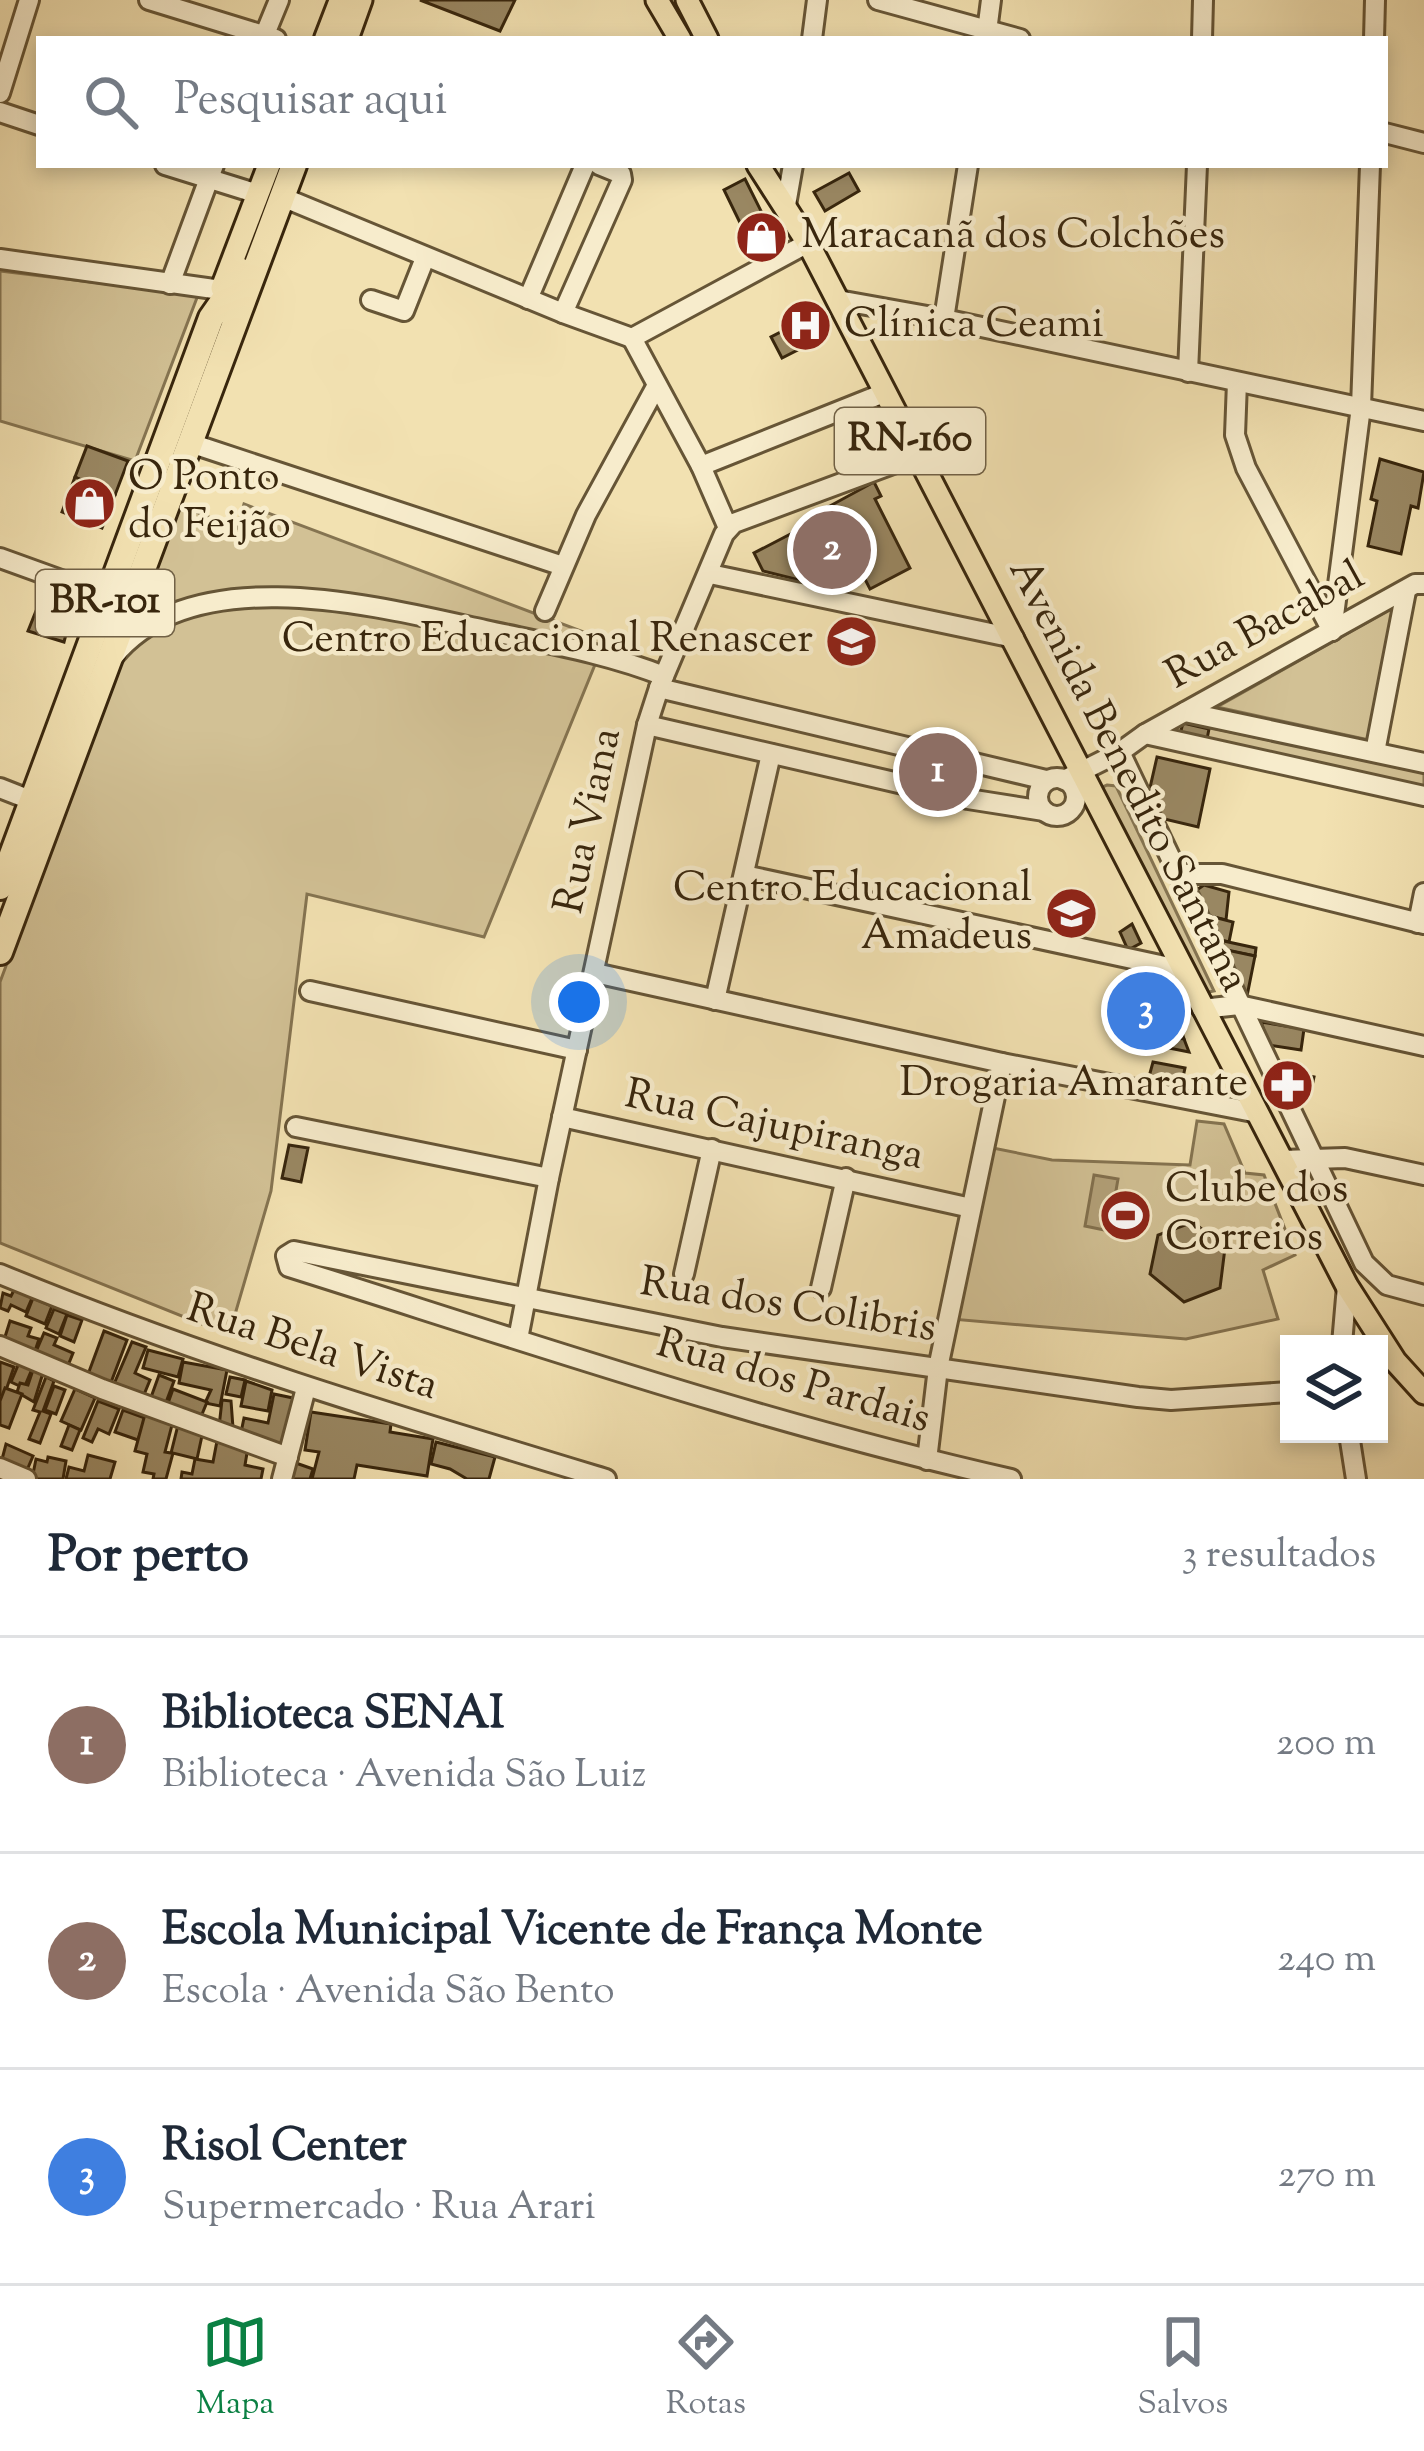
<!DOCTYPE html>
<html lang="pt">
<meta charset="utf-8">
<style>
body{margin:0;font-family:"Sorts Mill Goudy",serif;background:#f6f6f7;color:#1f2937}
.controls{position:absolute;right:36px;bottom:36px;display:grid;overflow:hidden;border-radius:0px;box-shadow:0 6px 18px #0003}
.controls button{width:108px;height:108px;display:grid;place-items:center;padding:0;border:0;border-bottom:3px solid #e0e1e3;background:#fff;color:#1f2937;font:60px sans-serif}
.you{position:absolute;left:579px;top:1002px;width:42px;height:42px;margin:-30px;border:9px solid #fff;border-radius:50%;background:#1a73e8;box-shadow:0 0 0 18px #1a73e833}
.badge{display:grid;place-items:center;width:78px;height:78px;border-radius:50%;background:#0b8043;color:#fff;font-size:39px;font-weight:700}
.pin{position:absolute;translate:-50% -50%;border:6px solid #fff;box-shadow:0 3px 12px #0006}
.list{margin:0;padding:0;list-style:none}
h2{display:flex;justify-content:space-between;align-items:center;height:156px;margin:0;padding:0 48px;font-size:51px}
h2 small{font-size:39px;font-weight:400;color:#747a83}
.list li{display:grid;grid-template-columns:78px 1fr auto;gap:36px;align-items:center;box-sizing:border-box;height:216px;padding:0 48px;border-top:3px solid #e0e1e3}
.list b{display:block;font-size:45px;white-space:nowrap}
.list p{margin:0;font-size:39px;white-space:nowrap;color:#747a83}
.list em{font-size:39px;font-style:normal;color:#747a83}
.icon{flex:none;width:66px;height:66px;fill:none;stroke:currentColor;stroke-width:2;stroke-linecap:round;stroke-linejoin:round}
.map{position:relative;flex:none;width:1424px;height:1479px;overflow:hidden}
.search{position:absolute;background:#fff;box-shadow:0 6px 18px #0003;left:36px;right:36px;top:36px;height:132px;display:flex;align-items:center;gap:30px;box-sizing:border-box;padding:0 42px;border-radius:0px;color:#747a83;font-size:45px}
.sheet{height:804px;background:#fff}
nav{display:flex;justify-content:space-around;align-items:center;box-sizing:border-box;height:168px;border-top:3px solid #e0e1e3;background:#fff;font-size:33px;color:#747a83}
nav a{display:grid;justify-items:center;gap:6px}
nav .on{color:#0b8043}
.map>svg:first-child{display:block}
.green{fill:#d2c195;stroke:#857451;stroke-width:3}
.water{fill:#b3a179;stroke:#82704e;stroke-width:3}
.building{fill:#998762;stroke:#38260d;stroke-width:3}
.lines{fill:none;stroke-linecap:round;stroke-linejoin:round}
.minor-casing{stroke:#665536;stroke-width:24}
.major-casing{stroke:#38260d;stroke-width:27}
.highway-casing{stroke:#38260d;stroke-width:30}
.minor{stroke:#f7eccc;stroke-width:18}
.major{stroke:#f2e1b1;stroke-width:21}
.highway{stroke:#f2e1b1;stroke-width:24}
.labels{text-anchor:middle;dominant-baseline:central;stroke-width:9;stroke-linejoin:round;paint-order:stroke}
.shield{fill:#f7eccc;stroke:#716146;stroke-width:3}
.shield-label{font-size:39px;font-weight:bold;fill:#38260d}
.poi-label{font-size:42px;fill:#38260d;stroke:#f7eccc;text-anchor:start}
.street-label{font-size:42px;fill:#38260d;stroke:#f7eccc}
</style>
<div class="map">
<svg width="1424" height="1479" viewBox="0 0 1424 1479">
<rect width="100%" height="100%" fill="#f2e1b1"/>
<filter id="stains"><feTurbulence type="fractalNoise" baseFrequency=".00167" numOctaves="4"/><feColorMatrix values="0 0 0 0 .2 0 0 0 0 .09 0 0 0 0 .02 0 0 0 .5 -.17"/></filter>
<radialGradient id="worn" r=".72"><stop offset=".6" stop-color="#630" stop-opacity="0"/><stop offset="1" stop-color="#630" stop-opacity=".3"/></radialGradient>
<g class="green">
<polygon points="0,271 198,295 135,461 0,421"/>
<polygon points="244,504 605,640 484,937 307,894 271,1191 229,1335 0,1243 0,982 178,505 237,528"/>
<polygon points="1396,606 1369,740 1217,707"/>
<polygon points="1179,721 1424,773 1424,786 1172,732 1172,724"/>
<polygon points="1107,785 1116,786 1214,991 1204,993 1184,965 1176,930 1100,788"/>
<polygon points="1197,1121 1224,1124 1245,1173 1264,1175 1295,1255 1263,1270 1278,1319 1186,1339 951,1319 988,1147 1052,1160 1190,1165"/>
</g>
<polygon class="water" points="1094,1175 1118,1179 1109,1231 1085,1226"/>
<g class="building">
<polygon points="420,0 515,0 500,31"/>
<polygon points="849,173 859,191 825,211 814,192"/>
<polygon points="745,179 767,223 745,233 724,190"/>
<polygon points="767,223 776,243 758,251 749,231"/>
<polygon points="812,316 823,337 782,358 771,337"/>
<polygon points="87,446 128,461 115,495 75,477"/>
<polygon points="1380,459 1424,472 1418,508 1411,506 1401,554 1368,546 1377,501 1371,499"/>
<polygon points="75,477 115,495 102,528 62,512"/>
<polygon points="874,482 881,496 875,499 910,568 870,589 828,507"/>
<polygon points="829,514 849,553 799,580 763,571 754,553"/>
<polygon points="36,611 69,623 64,642 28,631"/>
<polygon points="1183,723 1209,729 1207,739 1180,734"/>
<polygon points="1157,757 1210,769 1198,827 1160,818 1149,792"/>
<polygon points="928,761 950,764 947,783 925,779"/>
<polygon points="1204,885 1229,892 1226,920 1202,914 1191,894"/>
<polygon points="1202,914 1233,922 1229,942 1213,938"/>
<polygon points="1132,924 1141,943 1128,950 1120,932"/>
<polygon points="1219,940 1256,948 1255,956 1219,949"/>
<polygon points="1227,950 1255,956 1247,996 1237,993"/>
<polygon points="1144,977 1159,979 1171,1006 1156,1003 1153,1017 1179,1022 1184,1039 1135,1030"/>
<polygon points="1261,1022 1304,1029 1301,1050 1269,1045"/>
<polygon points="1141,1032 1184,1039 1189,1052 1139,1042"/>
<polygon points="1153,1062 1185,1068 1180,1091 1147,1084"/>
<polygon points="1273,1068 1314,1077 1312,1086 1279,1079"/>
<polygon points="289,1145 308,1148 301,1182 282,1178"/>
<polygon points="1193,1222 1225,1248 1220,1288 1184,1302 1150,1274 1158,1235"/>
<polygon points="14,1290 32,1298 26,1312 11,1305 8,1311 0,1308 3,1293 11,1296"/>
<polygon points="33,1298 52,1306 45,1324 26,1316"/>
<polygon points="54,1309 67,1314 59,1334 46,1328"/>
<polygon points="67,1315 82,1320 74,1342 60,1336"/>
<polygon points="10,1321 31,1328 28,1336 39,1339 35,1351 4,1340"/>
<polygon points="104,1331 127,1340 110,1385 87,1377"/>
<polygon points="44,1333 57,1338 54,1345 73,1353 67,1368 35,1354"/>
<polygon points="132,1342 146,1347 135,1373 150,1380 143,1397 114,1384"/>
<polygon points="148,1350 183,1359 178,1377 143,1368"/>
<polygon points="0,1362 14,1367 4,1396 0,1395"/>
<polygon points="183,1362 227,1370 220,1406 205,1403 211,1390 179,1383"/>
<polygon points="19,1363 32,1369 24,1388 11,1382"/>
<polygon points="33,1370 43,1373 34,1402 17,1392 20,1383 28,1385"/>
<polygon points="159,1375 174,1381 165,1405 150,1400"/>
<polygon points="46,1377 54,1381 43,1411 51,1414 40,1443 29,1439 40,1412 33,1410"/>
<polygon points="230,1377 245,1380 241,1397 226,1394"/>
<polygon points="246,1381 272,1390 268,1411 241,1406"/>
<polygon points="54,1386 65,1390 56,1414 45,1410"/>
<polygon points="5,1388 22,1394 9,1428 0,1425 0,1401"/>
<polygon points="75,1389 95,1398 81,1430 61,1421"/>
<polygon points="173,1389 207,1402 200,1419 167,1406"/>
<polygon points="274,1394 293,1398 284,1446 240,1437 244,1418 268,1423"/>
<polygon points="222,1400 231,1401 233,1428 219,1427"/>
<polygon points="98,1401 119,1409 109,1434 98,1429 92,1442 83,1438"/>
<polygon points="123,1410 145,1418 138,1440 115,1432"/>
<polygon points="311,1412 391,1424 390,1432 433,1439 427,1476 357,1465 354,1479 312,1479 319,1452 305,1450"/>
<polygon points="145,1414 173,1421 165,1452 171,1453 178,1425 203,1431 197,1459 173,1453 166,1479 153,1479 154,1474 143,1472 147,1454 135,1451"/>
<polygon points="69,1425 80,1430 72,1450 61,1446"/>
<polygon points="217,1441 248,1447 245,1465 263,1469 261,1479 181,1479 182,1472 192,1474 195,1459 213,1462"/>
<polygon points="436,1442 495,1457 489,1479 467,1479 450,1469 431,1464"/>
<polygon points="6,1444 33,1456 24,1477 0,1467"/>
<polygon points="88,1455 115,1462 110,1479 66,1479 69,1467 84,1471"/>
<polygon points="48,1457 66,1461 63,1479 32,1479 36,1459 47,1462"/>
<polygon points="293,1462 313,1469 310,1479 288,1479"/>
</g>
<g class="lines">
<defs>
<g id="minor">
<polyline points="149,0 276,39"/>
<polyline points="878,0 1020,39"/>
<polyline points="263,39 279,0"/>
<polyline points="812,39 817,0"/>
<polyline points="986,39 991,0"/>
<polyline points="1202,39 1203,0"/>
<polyline points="1374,39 1375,0"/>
<polyline points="0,93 29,0"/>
<polyline points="0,112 39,125"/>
<polyline points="1385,133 1424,143"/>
<polyline points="165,165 258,194"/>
<polyline points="287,199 563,313 632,338"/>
<polyline points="786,205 793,165"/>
<polyline points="0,259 221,290"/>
<polyline points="170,284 214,165"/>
<polyline points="528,299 585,165"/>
<polyline points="371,300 404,311 425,258"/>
<polyline points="838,300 944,319 1424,421"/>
<polyline points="563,313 622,180 621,174 599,165"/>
<polyline points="944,319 968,165"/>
<polyline points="632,338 701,466 728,528"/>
<polyline points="632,338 808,243"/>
<polyline points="1188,372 1197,165"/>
<polyline points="1237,382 1235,435 1246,468 1332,631"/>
<polyline points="190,443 563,566"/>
<polyline points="701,466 884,393"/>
<polyline points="0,558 108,597"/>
<polyline points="710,574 1014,638"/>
<polyline points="545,611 586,515 657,385"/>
<polyline points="1332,631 1361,407 1370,165"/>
<path d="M114 656C194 558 380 607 485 630 545 643 606 653 664 676"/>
<polyline points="659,688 1046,780"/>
<polyline points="1185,712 1424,763"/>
<polyline points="647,725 968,799 1044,811"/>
<polyline points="1145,734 1424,796"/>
<polyline points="1120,752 1364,1263 1387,1285 1424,1295"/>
<polyline points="1375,752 1406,591"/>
<circle cx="1057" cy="797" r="19"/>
<polyline points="1064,780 1120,752 1145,734 1415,584 1424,584"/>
<polyline points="0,788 33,801"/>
<polyline points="1178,874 1222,874 1424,924"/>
<polyline points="744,875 1183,970"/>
<polyline points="1418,923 1424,893"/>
<polyline points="595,973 1002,1063 1258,1113"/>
<polyline points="310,991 577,1050"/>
<polyline points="715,1000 771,754"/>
<polyline points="1202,1009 1239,1005 1424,1046"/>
<polyline points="562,1117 971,1208"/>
<polyline points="296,1127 549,1178"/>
<polyline points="1282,1160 1345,1158 1424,1175"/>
<path d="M0 1274C198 1356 401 1417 606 1479"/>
<polyline points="684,1274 712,1149"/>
<polyline points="821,1288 846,1178"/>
<polyline points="518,1339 549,1178 647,725 659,688 724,534 734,523 917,455"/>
<polyline points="1342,1344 1347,1286"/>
<polyline points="0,1346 102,1389 288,1457"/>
<polyline points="1349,1434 1356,1479"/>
<polyline points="927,1460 938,1368 1002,1063"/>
<polyline points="0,1468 26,1479"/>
<polyline points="282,1479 306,1388"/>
<path d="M1011 1479C767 1424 527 1342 289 1267L286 1256 294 1251 722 1337 1138 1397 1171 1400 1289 1392"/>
</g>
<g id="major">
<polyline points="657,0 680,39"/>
<polyline points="687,0 707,39"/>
<polyline points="347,39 361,0"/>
<polyline points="758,165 808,243 1347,1286 1395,1361 1424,1393"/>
<polyline points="222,288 269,165"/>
</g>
<g id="highway">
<polyline points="327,39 342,0"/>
<polyline points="0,887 211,318 232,288 239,270"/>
<polyline points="0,952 294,165"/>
</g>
</defs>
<use href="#minor" class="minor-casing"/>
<use href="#major" class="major-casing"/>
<use href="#highway" class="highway-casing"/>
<use href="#minor" class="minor"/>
<use href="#major" class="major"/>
<use href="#highway" class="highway"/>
</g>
<defs>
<symbol id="shop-disc" viewBox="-11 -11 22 22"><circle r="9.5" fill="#8f2418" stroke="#f7eccc"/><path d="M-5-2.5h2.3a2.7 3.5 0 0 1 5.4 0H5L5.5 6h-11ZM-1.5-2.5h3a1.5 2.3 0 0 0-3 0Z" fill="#fff"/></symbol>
<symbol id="hospital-disc" viewBox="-11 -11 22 22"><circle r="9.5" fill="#8f2418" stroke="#f7eccc"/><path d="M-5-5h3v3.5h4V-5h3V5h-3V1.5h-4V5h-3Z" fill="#fff"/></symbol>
<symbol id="school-disc" viewBox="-11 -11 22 22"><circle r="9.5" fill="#8f2418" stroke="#f7eccc"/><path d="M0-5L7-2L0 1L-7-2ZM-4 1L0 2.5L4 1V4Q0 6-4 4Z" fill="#fff"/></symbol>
<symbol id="pharmacy-disc" viewBox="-11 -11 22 22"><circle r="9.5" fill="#8f2418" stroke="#f7eccc"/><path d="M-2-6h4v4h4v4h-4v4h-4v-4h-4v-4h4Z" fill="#fff"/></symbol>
<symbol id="stadium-disc" viewBox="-11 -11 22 22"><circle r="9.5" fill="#8f2418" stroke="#f7eccc"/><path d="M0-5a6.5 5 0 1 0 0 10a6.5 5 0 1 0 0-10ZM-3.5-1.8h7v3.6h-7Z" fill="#fff"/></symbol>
</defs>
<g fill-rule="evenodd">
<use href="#shop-disc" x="732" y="208" width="59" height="59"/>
<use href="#hospital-disc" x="776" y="296" width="59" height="59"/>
<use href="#shop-disc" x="60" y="474" width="59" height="59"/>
<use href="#school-disc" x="822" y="612" width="59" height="59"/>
<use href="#school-disc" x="1042" y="884" width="59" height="59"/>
<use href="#pharmacy-disc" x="1258" y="1056" width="59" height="59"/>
<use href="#stadium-disc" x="1096" y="1186" width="59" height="59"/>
</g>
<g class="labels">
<g class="shield">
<rect x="835" y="408" width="150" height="66" rx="9"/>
<rect x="36" y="570" width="138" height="66" rx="9"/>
</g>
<g class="shield-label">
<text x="910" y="441">RN-160</text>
<text x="105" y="603">BR-101</text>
</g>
<g class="poi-label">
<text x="801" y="237">Maracanã dos Colchões</text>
<text x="844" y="326">Clínica Ceami</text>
<text x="128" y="479">O Ponto<tspan x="128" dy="48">do Feijão</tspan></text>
<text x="813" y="641" text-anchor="end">Centro Educacional Renascer</text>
<text x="1032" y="890" text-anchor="end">Centro Educacional<tspan x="1032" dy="48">Amadeus</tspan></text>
<text x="1248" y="1085" text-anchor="end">Drogaria Amarante</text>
<text x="1165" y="1191">Clube dos<tspan x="1165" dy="48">Correios</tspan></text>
</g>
<g class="street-label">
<text transform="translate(1266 627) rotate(-29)">Rua Bacabal</text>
<text transform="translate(1127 776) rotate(63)">Avenida Benedito Santana</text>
<text transform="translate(590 821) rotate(-78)">Rua Viana</text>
<text transform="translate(774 1127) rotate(12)">Rua Cajupiranga</text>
<text transform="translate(788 1307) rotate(9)">Rua dos Colibris</text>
<text transform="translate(312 1349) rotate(18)">Rua Bela Vista</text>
<text transform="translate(793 1383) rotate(16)">Rua dos Pardais</text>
</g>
</g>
<rect width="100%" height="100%" filter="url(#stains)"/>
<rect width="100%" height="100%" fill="url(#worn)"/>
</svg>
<div class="controls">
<button><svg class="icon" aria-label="layers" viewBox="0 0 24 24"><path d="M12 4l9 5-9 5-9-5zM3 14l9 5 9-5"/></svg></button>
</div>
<div class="you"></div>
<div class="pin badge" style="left:938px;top:772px;background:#8d6e63">1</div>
<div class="pin badge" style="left:832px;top:550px;background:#8d6e63">2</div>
<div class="pin badge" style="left:1146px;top:1011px;background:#3f7fe0">3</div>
<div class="search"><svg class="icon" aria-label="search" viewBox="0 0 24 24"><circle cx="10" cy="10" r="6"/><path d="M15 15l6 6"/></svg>Pesquisar aqui</div>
</div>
<section class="sheet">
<h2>Por perto<small>3 resultados</small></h2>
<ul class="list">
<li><span class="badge" style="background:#8d6e63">1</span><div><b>Biblioteca SENAI</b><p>Biblioteca · Avenida São Luiz</p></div><em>200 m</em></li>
<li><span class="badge" style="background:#8d6e63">2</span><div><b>Escola Municipal Vicente de França Monte</b><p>Escola · Avenida São Bento</p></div><em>240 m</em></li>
<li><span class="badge" style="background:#3f7fe0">3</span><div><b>Risol Center</b><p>Supermercado · Rua Arari</p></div><em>270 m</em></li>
</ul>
</section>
<nav>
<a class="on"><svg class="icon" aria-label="map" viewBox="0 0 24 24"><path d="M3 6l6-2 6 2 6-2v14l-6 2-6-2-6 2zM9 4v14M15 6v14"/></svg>Mapa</a>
<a><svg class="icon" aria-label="directions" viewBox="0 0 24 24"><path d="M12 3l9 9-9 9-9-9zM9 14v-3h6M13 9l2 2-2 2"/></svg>Rotas</a>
<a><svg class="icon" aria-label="saved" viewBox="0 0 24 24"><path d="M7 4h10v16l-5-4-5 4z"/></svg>Salvos</a>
</nav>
